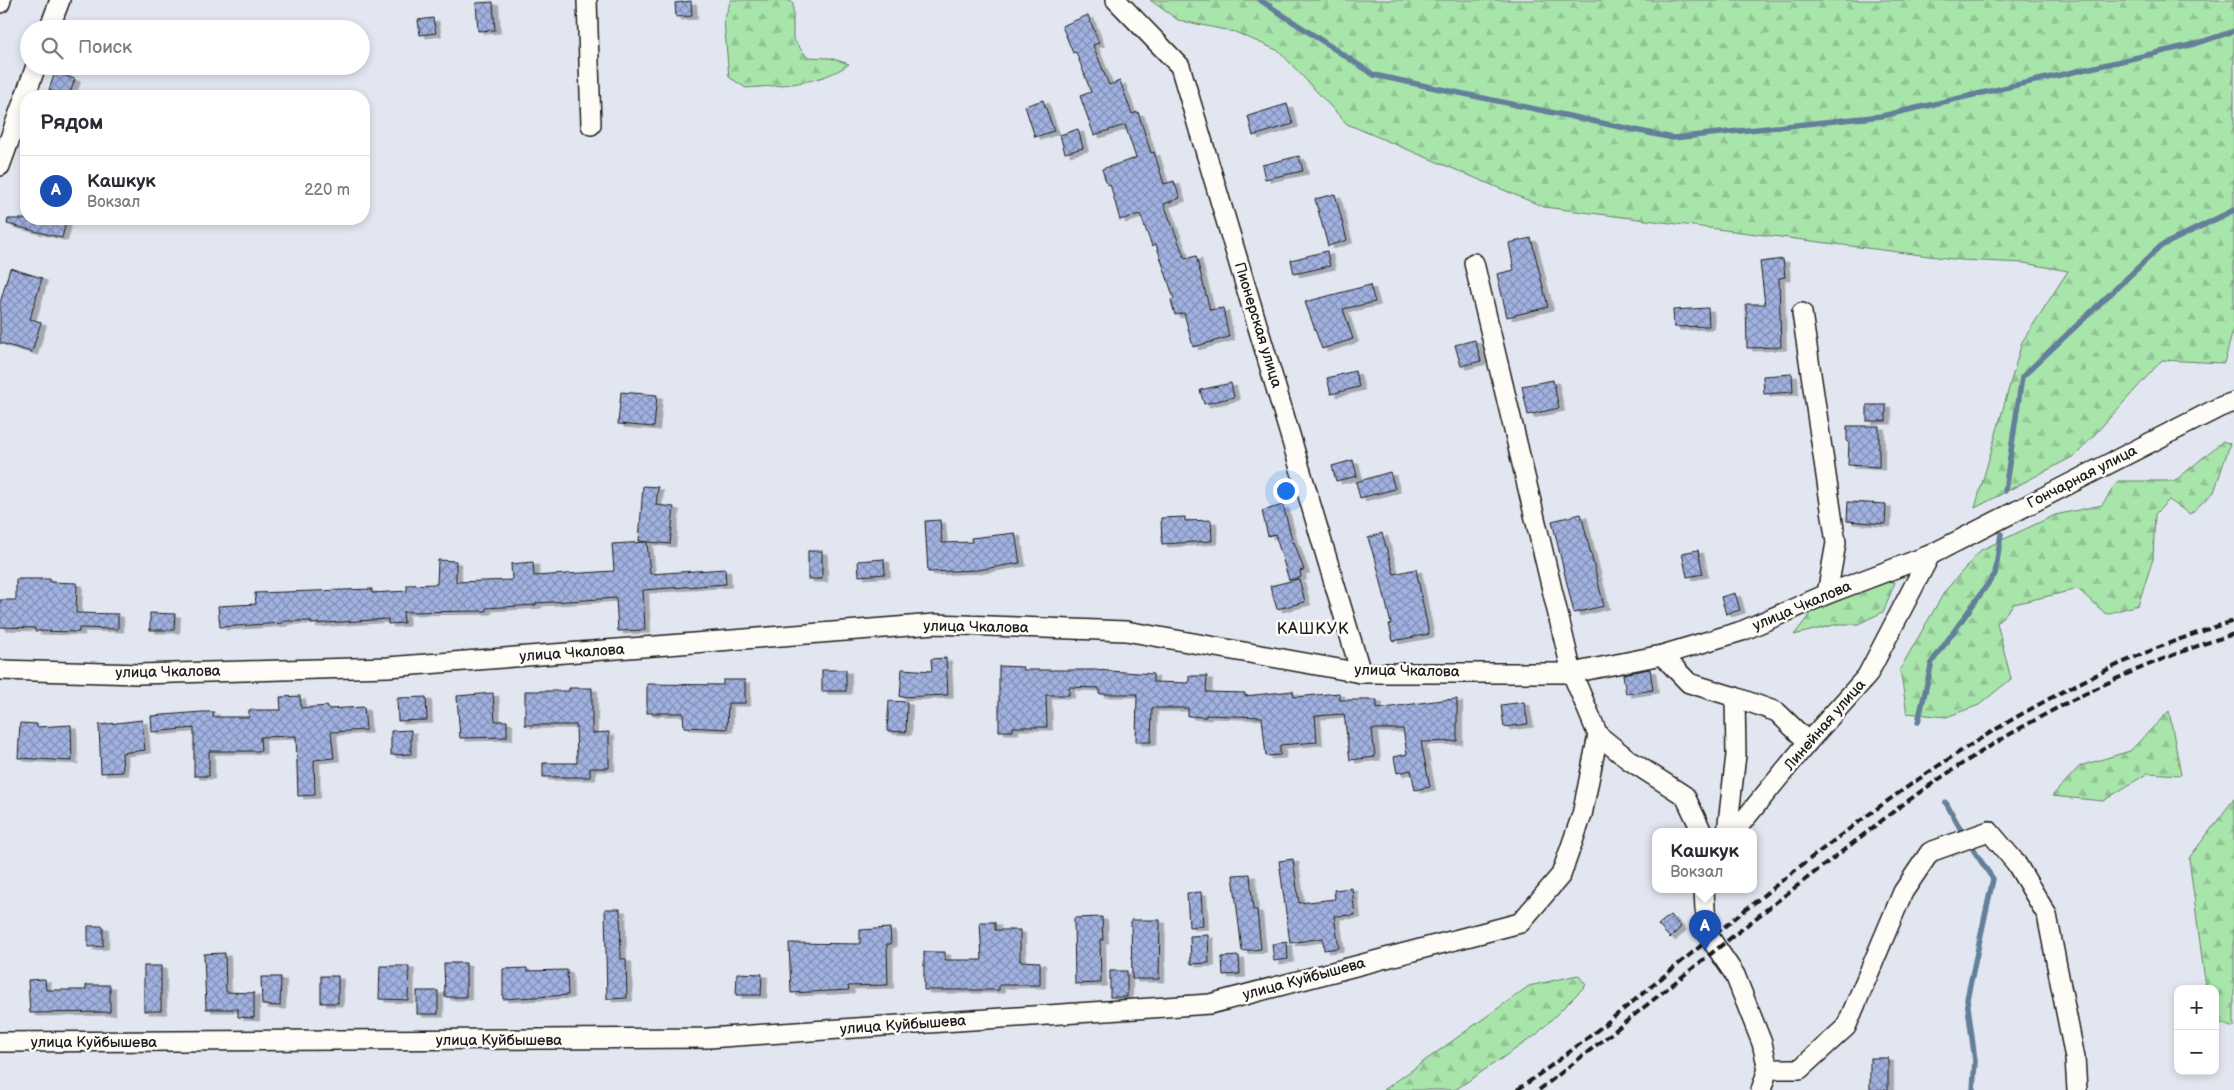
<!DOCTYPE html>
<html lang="ru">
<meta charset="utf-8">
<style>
body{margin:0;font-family:"Balsamiq Sans",sans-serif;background:#f2f2f3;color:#2b2b33}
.controls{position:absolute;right:15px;bottom:15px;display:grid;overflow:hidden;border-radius:10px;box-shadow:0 2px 8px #0003}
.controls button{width:45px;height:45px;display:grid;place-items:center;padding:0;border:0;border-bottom:1px solid #e1e1e2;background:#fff;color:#2b2b33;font:25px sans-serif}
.you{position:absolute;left:1285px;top:490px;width:18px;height:18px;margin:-12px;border:4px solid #fff;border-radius:50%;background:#1a73e8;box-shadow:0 0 0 8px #1a73e833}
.badge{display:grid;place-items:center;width:32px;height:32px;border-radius:50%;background:#ea580c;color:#fff;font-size:16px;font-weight:700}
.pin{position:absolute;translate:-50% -41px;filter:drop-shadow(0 1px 2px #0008)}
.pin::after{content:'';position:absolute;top:26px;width:18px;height:15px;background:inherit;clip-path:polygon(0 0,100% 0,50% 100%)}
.popup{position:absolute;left:1652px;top:828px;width:105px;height:65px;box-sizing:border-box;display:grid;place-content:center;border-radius:10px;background:#fff;filter:drop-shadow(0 1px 4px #0005);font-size:16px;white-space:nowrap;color:#7c7c81}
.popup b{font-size:19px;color:#2b2b33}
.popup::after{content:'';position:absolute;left:50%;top:100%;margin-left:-10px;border:10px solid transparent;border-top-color:#fff}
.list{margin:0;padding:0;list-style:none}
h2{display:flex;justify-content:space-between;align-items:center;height:65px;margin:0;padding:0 20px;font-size:21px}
h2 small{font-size:16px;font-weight:400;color:#7c7c81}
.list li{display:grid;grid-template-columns:32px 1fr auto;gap:15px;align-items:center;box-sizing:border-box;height:70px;padding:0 20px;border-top:1px solid #e1e1e2}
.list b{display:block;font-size:19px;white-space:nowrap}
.list p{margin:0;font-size:16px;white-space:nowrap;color:#7c7c81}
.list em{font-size:16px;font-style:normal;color:#7c7c81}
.icon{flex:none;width:28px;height:28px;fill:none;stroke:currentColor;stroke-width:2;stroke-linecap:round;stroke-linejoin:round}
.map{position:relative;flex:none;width:2234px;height:1090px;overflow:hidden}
.search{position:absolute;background:#fff;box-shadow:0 2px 8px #0003;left:20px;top:20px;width:350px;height:55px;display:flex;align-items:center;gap:12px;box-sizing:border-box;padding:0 18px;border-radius:28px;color:#7c7c81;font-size:19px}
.panel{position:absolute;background:#fff;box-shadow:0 2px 8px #0003;left:20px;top:90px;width:350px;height:135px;border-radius:20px}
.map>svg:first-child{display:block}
.forest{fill:url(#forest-firs);stroke:#628064}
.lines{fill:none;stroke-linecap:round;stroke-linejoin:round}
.stream{stroke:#637f99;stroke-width:5.5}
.building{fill:url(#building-cross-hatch);stroke:#1c1c1c;filter:url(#shadow)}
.minor-casing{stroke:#1c1c1c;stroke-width:22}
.minor{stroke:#fdfcf7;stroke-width:19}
.rail{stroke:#1c1c1c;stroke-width:4;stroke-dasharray:8 4;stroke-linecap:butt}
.labels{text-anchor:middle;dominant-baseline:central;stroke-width:5;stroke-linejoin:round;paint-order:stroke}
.street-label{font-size:15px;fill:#1c1c1c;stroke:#fdfcf7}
.neighbourhood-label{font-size:16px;letter-spacing:1px;fill:#1c1c1c;stroke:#fdfcf7}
</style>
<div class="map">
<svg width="2234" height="1090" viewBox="0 0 2234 1090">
<defs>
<pattern id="forest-firs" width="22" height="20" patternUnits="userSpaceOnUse" patternTransform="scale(1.25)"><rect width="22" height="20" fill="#a8e5ab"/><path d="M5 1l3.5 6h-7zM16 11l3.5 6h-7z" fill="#90c493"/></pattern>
<pattern id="building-cross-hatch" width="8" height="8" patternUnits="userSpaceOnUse" patternTransform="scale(1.25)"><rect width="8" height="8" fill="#a1b1e0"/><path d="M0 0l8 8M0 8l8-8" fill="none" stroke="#828fb5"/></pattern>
<filter id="shadow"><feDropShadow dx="5.5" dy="3" stdDeviation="0" flood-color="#0004"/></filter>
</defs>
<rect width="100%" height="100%" fill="#e1e6f0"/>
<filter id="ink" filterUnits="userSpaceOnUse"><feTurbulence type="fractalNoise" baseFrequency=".02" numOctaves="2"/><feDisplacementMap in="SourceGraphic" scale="10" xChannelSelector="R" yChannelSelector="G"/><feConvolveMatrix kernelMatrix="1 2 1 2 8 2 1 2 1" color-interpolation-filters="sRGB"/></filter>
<g filter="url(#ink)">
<g class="forest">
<path d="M731 0H788L793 3V39L807 57 830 58 849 64C820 85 780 85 746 88L729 77 724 20Z"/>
<polygon points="1150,0 2234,0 2234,327 2224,363 2162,360 2076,455 1975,508 2022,342 2068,271 2024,263 1961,260 1544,207 1347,124 1279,51 1235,32 1178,20"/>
<polygon points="2223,441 2230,444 2214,492 2190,514 2169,500 2155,514 2153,559 2138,605 2106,614 2078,589 2014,604 1997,623 2011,679 1979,705 1946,717 1907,713 1900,669 1945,591 1981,550 2055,515 2102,505 2118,481 2175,481"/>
<polygon points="1880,581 1895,582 1883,612 1858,624 1838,624 1794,635 1814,609"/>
<polygon points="2169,711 2181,775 2148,773 2103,801 2052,796 2080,766 2130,751"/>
<polygon points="2234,799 2234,1028 2215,1021 2215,989 2206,989 2189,858"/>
<polygon points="1578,975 1586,985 1536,1035 1455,1090 1384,1090 1529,986"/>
</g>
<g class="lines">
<g class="stream">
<polyline points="1260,0 1374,75 1673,138 1882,116 2195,44 2234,31"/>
<polyline points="2005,491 2022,377 2161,246 2234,210"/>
<polyline points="1918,722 1932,662 1995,574 2001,534"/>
<polyline points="1946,803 1966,839 1993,879 1967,999 1975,1061 1973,1090"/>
</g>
</g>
<g class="building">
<polygon points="691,1 692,16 676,17 675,3"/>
<polygon points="493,2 495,30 478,31 476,3"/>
<polygon points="1088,15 1099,43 1093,45 1109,85 1120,81 1132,114 1138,112 1151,153 1154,152 1164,184 1174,181 1180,198 1164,204 1185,259 1196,256 1210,310 1223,308 1229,337 1193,347 1184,313 1175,315 1171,300 1174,299 1156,244 1152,246 1140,214 1120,220 1110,184 1107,185 1102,169 1136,158 1125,125 1094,135 1080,96 1091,92 1076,52 1073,53 1062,26"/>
<polygon points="433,18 436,33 420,35 418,20"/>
<polygon points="55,72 75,79 69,96 49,90"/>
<polygon points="1043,100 1054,131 1035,137 1025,106"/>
<polygon points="1287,104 1293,124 1253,136 1248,116"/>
<polygon points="1078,129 1083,148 1065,153 1060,135"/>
<polygon points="1299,156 1303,171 1265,179 1262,165"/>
<polygon points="1335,194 1347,240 1328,246 1315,199"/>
<polygon points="8,219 52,219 66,222 62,238 7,224"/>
<polygon points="1531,238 1548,307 1507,317 1497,274 1514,270 1509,243"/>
<polygon points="1327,251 1330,266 1294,274 1291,260"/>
<polygon points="1783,259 1785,277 1779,278 1781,347 1747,348 1746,304 1765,304 1760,262"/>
<polygon points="10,268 42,278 30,319 41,322 32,352 0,343 0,303"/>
<polygon points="1370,285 1375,302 1343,309 1353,339 1322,349 1305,302"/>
<polygon points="1708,308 1709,326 1674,327 1673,310"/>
<polygon points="1475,340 1481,361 1461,366 1455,345"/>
<polygon points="1355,371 1359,387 1331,394 1327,378"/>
<polygon points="1792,374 1793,392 1764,394 1763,376"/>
<polygon points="1553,380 1559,408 1528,415 1522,386"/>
<polygon points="1231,383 1234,397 1204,404 1200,390"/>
<polygon points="621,392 657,395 654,427 618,424"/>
<rect x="1867" y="405" width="19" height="16"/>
<polygon points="1847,426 1879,426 1879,467 1848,465 1849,442 1847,442"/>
<polygon points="1353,460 1357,476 1336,481 1332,466"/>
<polygon points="1390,472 1395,489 1360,498 1356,482"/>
<polygon points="643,486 658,487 656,505 674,507 670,544 639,541"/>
<polygon points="1848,502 1886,504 1885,524 1847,521"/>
<polygon points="1283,505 1293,543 1294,542 1304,570 1300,571 1301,577 1289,580 1275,534 1268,536 1262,511"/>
<polygon points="1581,514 1604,606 1574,613 1552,521"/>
<polygon points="1185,517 1185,521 1211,520 1212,541 1162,544 1161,518"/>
<polygon points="940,520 942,543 972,542 971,538 1015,533 1020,563 978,570 928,572 925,521"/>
<polygon points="1382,533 1394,574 1416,569 1429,634 1393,641 1389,624 1391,624 1375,557 1374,557 1368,538"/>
<polygon points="647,542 650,574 725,569 726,584 643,590 645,630 618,631 616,598 536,603 536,605 486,608 486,611 403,612 404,623 388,624 388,619 311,624 311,621 283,621 283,623 220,627 218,606 256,604 255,593 372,589 372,593 407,591 407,585 437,584 438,560 456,561 456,582 512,580 511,564 533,562 534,576 614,571 612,544"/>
<polygon points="1698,550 1703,574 1687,577 1682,553"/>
<rect x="808" y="551" width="14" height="28"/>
<polygon points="884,559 885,574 859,576 858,561"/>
<polygon points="16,579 50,579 50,582 77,583 76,613 118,614 118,629 79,628 79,632 35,631 35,628 0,627 0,600 16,600"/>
<polygon points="1299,579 1305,602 1277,609 1270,586"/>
<polygon points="1735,593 1740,610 1726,614 1721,597"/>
<polygon points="150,613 175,614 174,630 150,630"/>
<polygon points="946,658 948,695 900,697 902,669 932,671 931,659"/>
<polygon points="999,666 1023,667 1023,670 1095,670 1153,674 1153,682 1189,683 1189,676 1207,676 1206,692 1245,693 1245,696 1293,691 1294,697 1339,693 1340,700 1377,700 1377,709 1442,700 1457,699 1457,741 1421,742 1430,787 1415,790 1411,770 1397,773 1394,757 1407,754 1403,729 1372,729 1375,757 1350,760 1344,714 1315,716 1317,742 1280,745 1280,755 1266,756 1262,717 1206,715 1206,717 1188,716 1188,708 1152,708 1151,742 1136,742 1137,694 1099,694 1099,688 1069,687 1069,695 1046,695 1047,727 1013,727 1013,731 999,731"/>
<polygon points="1650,669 1653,690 1626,694 1623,674"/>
<rect x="822" y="670" width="24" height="21"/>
<polygon points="723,680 745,680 745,703 728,703 727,729 684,727 683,713 647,713 647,684 723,685"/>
<polygon points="569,688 592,688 592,733 609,732 609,768 590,768 590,777 543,777 543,763 577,763 576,725 525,725 525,691 569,691"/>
<polygon points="493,693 495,721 507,721 507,737 460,738 457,696"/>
<polygon points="300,696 301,708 328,706 328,709 364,707 366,730 331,732 334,758 314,760 315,795 298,796 296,736 260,737 261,751 209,751 209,776 194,776 194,728 152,732 151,716 202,712 214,712 213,717 249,717 249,710 281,710 280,697"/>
<polygon points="426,697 427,720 398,721 397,698"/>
<polygon points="889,701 907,702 906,732 887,731"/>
<polygon points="1524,702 1528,724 1504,727 1501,705"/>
<polygon points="142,720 145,750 122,753 123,772 101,773 99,725"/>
<polygon points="20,723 37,724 37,727 71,725 72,761 18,758"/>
<polygon points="411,730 411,754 391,755 391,731"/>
<polygon points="1293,859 1299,903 1335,899 1334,890 1352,888 1355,915 1334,916 1339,948 1324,950 1323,938 1290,943 1279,861"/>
<polygon points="1250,874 1253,910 1257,910 1261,949 1242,951 1233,875"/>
<polygon points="1201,892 1203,926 1189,927 1187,893"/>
<polygon points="605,909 620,909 621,959 626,959 627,998 607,999"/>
<polygon points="1670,915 1681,927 1670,938 1658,925"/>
<polygon points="1102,917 1103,940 1100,940 1101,983 1075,984 1074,918"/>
<polygon points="1131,920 1160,920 1159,979 1132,979"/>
<polygon points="980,922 995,922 995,930 1020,930 1020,961 1040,962 1040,985 999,985 999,990 924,990 924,952 945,952 945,960 982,960"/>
<polygon points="88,926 103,926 103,946 88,947"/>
<polygon points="890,928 891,944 887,944 888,985 848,986 849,990 791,993 789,943 860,944 860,930"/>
<polygon points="1208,935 1209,963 1191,964 1190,936"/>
<polygon points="1287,942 1288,959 1274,961 1272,944"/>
<polygon points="225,953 226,992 254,993 254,1018 238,1017 238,1009 206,1009 204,954"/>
<polygon points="1239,956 1240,974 1223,975 1222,957"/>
<polygon points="444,963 466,963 466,997 445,997"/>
<rect x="144" y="966" width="17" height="45"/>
<polygon points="380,966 409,966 408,1000 379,999"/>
<polygon points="527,968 527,971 567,970 568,995 503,999 503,969"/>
<rect x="1110" y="971" width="17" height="26"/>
<polygon points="737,973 762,974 761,995 736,995"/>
<rect x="321" y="976" width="17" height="27"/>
<polygon points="261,977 281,977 280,1006 262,1005"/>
<polygon points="45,979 46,990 86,990 86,985 110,985 110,1012 30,1013 28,980"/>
<rect x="417" y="991" width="21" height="23"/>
<rect x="1870" y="1058" width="18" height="32"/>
</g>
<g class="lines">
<defs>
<g id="minor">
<polyline points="587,0 591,125"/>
<polyline points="1116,0 1180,66 1361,673"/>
<polyline points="0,3 1,0"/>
<polyline points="49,29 60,0"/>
<polyline points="0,166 36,66"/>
<polyline points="1802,313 1836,543 1827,594"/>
<polyline points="1662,655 1689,683 1735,697 1777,712 1808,742"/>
<polyline points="0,670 139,674 388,667 935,624 1126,631 1361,673 1572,673 1662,655 1742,631 1827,594 1930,555 2220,407 2234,402"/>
<polyline points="1598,735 1629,760 1685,796 1702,832"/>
<polyline points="1727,832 1736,755 1735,697"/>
<polyline points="1734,832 1808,742 1867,676 1930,555"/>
<polyline points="1704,890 1705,909 1710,938 1735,975 1762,1043 1768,1069 1761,1090"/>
<polyline points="0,1042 708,1038 1210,1004 1520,923 1561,875 1582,815 1598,735 1572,673 1474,263"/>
<polyline points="1768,1069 1800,1069 1846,1027 1903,892 1930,852 1989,831 2016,863 2047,915 2075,1058 2077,1090"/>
</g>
</defs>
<use href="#minor" class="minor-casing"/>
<use href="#minor" class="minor"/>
<g class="rail">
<path d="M1517 1090C1584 1044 1645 991 1708 940 1868 810 2034 681 2234 621"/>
<path d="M1539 1090C1635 1016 1727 939 1823 866 1856 841 1889 814 1923 790 2018 724 2123 668 2234 634"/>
</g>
</g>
</g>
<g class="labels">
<g class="street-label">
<text transform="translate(1258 325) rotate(73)">Пионерская улица</text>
<text transform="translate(2082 477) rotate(-27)">Гончарная улица</text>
<text transform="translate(1802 606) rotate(-23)">улица Чкалова</text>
<text transform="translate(976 627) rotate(1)">улица Чкалова</text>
<text transform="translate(572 653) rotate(-4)">улица Чкалова</text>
<text transform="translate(1407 671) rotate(1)">улица Чкалова</text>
<text transform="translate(168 672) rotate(-1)">улица Чкалова</text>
<text transform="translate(1825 725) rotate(-49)">Линейная улица</text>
<text transform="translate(1304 979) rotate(-15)">улица Куйбышева</text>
<text transform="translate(903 1025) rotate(-4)">улица Куйбышева</text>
<text x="499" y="1040">улица Куйбышева</text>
<text x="94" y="1042">улица Куйбышева</text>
</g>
<g class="neighbourhood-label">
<text x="1313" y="629">КАШКУК</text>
</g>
</g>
</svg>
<div class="controls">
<button>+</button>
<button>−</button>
</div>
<div class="you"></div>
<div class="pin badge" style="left:1705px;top:951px;background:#1a4fb4">A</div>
<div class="popup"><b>Кашкук</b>Вокзал</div>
<div class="search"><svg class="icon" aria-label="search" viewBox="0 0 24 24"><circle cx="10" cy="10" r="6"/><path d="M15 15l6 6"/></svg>Поиск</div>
<section class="panel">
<h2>Рядом<small></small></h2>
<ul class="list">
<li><span class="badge" style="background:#1a4fb4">A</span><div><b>Кашкук</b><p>Вокзал</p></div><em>220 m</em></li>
</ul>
</section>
</div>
